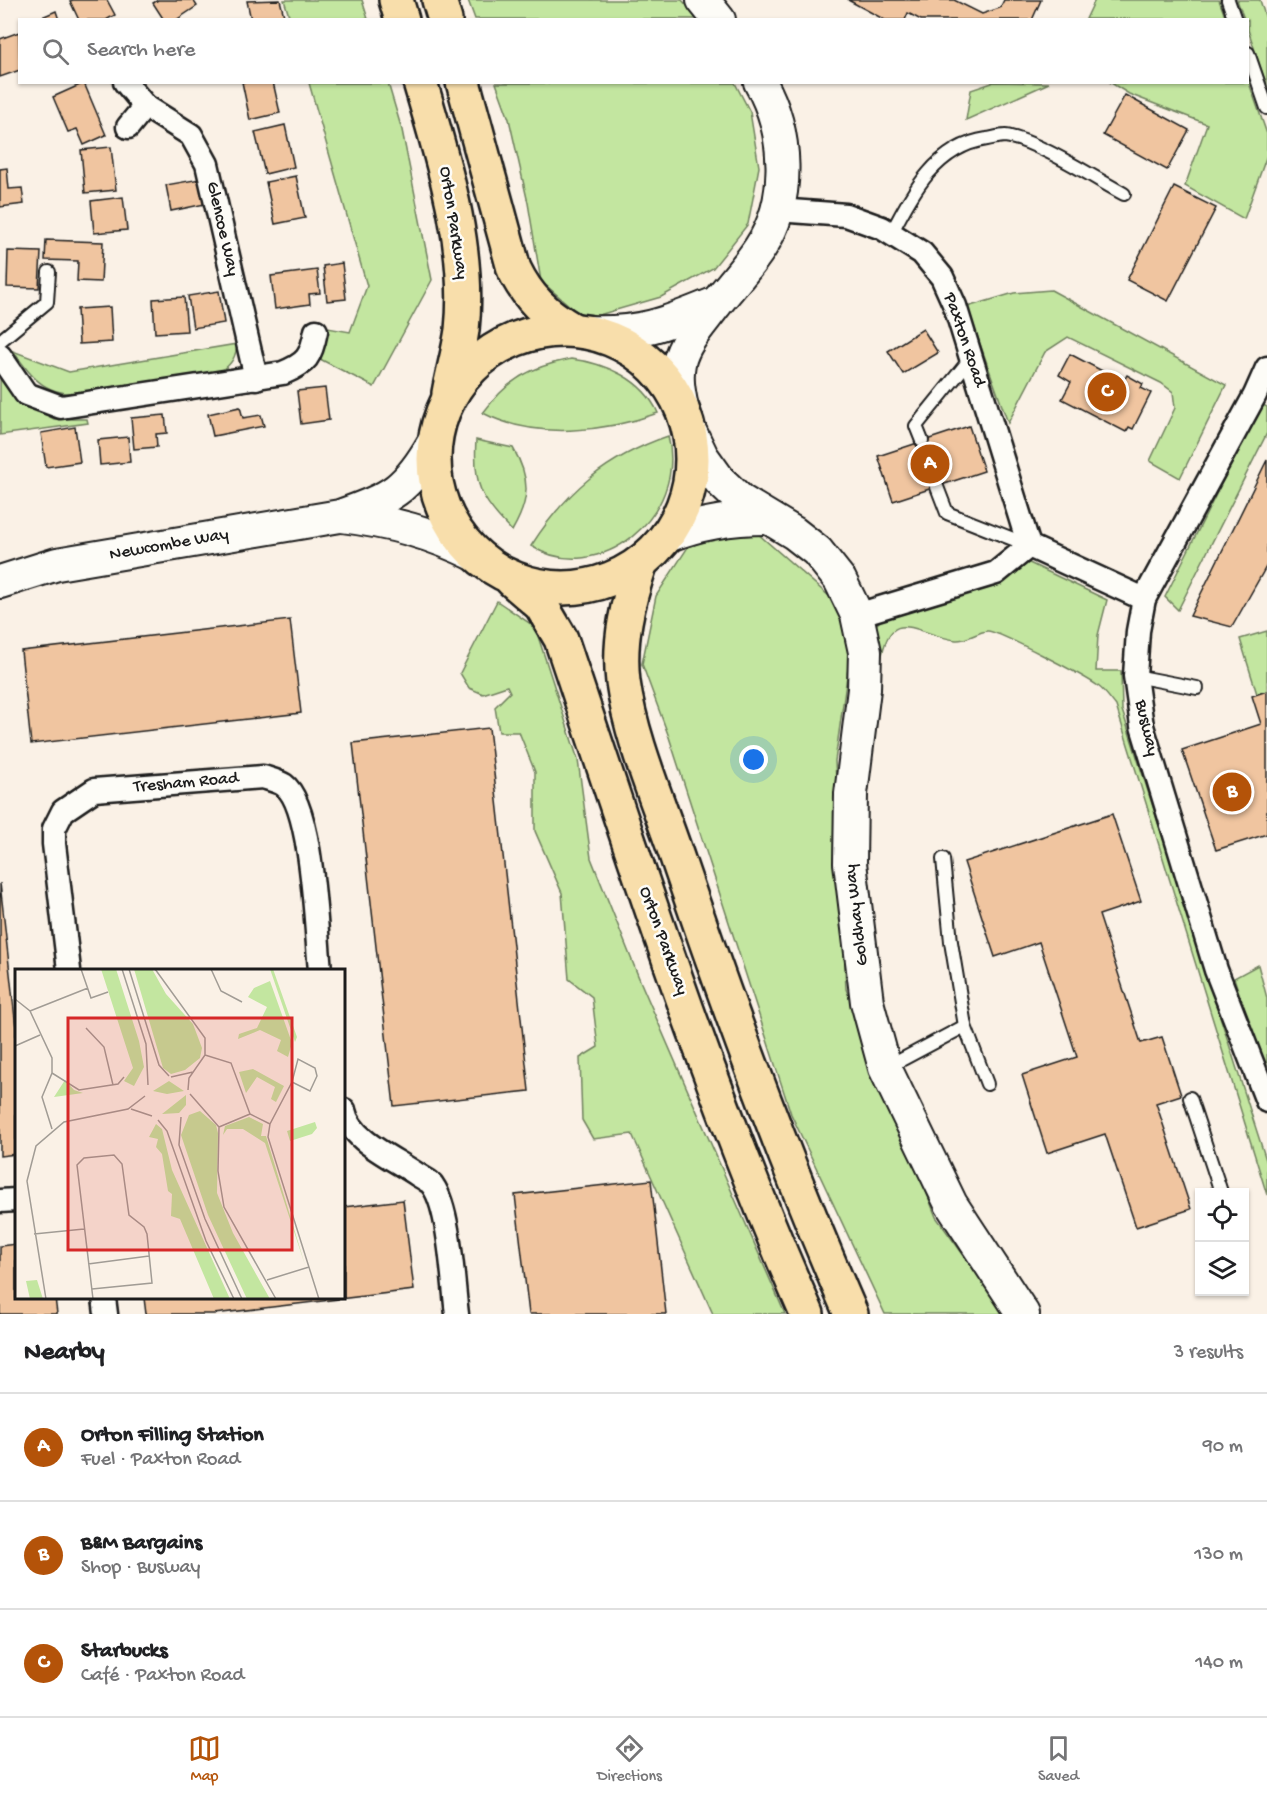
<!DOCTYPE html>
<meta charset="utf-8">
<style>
body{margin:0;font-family:"Gochi Hand",sans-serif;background:#f2f2f2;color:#202124}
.controls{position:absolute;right:18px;bottom:18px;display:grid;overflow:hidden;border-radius:0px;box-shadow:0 2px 4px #0004}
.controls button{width:54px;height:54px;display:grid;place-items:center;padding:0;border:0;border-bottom:2px solid #e0e0e0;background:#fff;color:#202124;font:30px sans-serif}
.you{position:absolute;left:754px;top:760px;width:21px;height:21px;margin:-15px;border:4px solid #fff;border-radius:50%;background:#1a73e8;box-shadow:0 0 0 9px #1a73e833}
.badge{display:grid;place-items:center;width:39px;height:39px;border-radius:50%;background:#b45309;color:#fff;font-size:20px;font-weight:700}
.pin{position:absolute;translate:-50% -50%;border:3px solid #fff;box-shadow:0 2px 6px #0006}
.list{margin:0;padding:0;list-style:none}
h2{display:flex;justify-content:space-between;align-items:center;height:78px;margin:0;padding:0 24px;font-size:26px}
h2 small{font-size:20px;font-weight:400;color:#757577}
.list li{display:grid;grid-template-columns:39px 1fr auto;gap:18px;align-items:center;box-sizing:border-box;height:108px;padding:0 24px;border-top:2px solid #e0e0e0}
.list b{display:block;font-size:22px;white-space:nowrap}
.list p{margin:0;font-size:20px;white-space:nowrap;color:#757577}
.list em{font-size:20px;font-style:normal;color:#757577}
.icon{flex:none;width:33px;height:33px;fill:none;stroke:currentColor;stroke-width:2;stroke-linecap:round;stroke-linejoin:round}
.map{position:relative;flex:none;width:1267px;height:1314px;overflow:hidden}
.search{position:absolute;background:#fff;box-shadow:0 2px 4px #0004;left:18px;right:18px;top:18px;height:66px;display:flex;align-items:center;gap:15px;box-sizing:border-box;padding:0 21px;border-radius:0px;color:#757577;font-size:22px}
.sheet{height:402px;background:#fff}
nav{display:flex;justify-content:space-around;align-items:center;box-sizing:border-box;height:84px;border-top:2px solid #e0e0e0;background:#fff;font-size:16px;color:#757577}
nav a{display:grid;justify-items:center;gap:3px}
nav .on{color:#b45309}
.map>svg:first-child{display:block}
.green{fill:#c3e6a0;stroke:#70815e;stroke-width:1.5}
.building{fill:#f0c5a0;stroke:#1c1c1c;stroke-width:1.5}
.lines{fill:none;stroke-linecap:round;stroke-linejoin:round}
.lane-casing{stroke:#1c1c1c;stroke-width:16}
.street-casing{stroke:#1c1c1c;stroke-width:27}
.secondary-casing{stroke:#1c1c1c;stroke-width:36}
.primary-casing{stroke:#1c1c1c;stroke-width:38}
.lane{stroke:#fdfcf7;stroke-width:12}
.street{stroke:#fdfcf7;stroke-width:22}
.secondary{stroke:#fdfcf7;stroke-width:32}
.primary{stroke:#f8deab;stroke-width:33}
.labels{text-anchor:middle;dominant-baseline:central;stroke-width:5;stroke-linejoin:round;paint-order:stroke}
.street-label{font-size:18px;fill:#1c1c1c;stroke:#fdfcf7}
.inset-road{fill:none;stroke:#a19c95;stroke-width:1.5}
.view{fill:#d62828;fill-opacity:0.15;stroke:#d62828;stroke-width:3}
.inset-edge{fill:none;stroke:#1c1c1c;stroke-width:3}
</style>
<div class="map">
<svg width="1267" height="1314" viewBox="0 0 1267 1314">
<rect width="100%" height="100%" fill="#faf1e6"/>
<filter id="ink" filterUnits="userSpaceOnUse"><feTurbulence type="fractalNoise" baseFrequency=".0167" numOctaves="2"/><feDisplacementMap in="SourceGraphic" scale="12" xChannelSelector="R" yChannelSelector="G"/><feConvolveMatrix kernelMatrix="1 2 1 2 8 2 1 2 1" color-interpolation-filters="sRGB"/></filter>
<g filter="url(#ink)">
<g class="green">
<polygon points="284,0 362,0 368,19 290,19"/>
<polygon points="468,0 682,0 699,19 475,19"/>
<polygon points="1095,0 1219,0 1226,19 1086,19"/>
<polygon points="1237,0 1260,0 1267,22 1267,86 1248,30 1248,20 1244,19"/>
<polygon points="1248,80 1267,134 1267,155 1244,219 1185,186 1207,124 1129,94 1111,83 1248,82"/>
<polygon points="309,83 388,83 402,130 432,280 374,387 320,359 328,328 350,332 367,286"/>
<polygon points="496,83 735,83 750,112 759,167 748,224 713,268 661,297 585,319 541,281 528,203 509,119"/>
<polygon points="992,83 992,82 1049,83 966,120 971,90"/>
<polygon points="1051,290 1226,385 1180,478 1150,461 1175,408 1173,392 1161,383 1068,337 1045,352 1008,423 967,307 1014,293"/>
<path d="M237 344C236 357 232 363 222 371L86 395C45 394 36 383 13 351L69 372Z"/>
<path d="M571 359C605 363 643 379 658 413 605 432 535 440 483 413 508 379 530 367 571 359Z"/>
<polygon points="0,375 33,408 54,419 87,419 88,423 0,435"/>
<polygon points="1261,404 1267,407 1267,433 1178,610 1165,597"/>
<path d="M668 436C688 515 599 588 531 546 566 491 607 457 668 436Z"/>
<path d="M476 440 513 448C531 479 530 500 512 531 481 500 473 485 476 440Z"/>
<polygon points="748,525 838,604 850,654 835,761 846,989 936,1217 1006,1314 885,1314 791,1114 669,737 642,664 656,596 688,547"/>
<path d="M1023 560 1107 600 1098 635 1096 671H1121L1122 710 1267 1163V1195L1116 706C1111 700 1105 691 1098 686 1086 677 997 630 987 631 977 632 966 641 956 640 919 636 890 602 881 661L870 631 889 612Z"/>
<polygon points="497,601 535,627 578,760 591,858 641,983 785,1314 713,1314 632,1134 593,1139 582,1120 580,1058 598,1047 592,997 569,979 562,893 535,831 535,772 519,732 499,732 495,707 510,692 507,686 483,694 469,688 460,673"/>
<polygon points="1267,631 1267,691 1257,694 1240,639"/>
<polygon points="1258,965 1267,998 1267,1077 1234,978"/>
</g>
<g class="building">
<polygon points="73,0 107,0 115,15 106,20 79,20 70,1"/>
<polygon points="158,0 193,0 197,6 176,20 164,20 153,3"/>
<polygon points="280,0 285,20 251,20 247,1"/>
<polygon points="848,0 954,0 982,14 1000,8 1004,0 1041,0 1032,20 921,20 908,13 905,20 885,20"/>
<polygon points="56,11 59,20 35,20"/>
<polygon points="19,32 20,70 0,77 0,39"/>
<polygon points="242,82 273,82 280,113 250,120"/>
<polygon points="84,83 106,135 84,145 77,129 68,132 53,97"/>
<polygon points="1125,95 1189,130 1167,170 1103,135"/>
<polygon points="285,125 294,167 265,174 255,132"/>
<polygon points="111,147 116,190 85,193 81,150"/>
<polygon points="7,168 9,189 22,188 24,204 0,207 0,169"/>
<polygon points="296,176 305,218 275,224 266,182"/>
<polygon points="200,179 205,204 171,211 166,185"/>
<polygon points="1174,187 1216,208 1168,301 1127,280"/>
<polygon points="123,197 127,230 94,233 91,201"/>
<polygon points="46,240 103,242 101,282 77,281 78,261 45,260"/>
<polygon points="8,251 41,252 39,288 7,287"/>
<polygon points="342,263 346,299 327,301 323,266"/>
<polygon points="317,270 320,293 309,294 310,304 275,309 271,276"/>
<polygon points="219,291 224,323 193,328 188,296"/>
<polygon points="184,297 187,331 155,333 153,299"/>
<polygon points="110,307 112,342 79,344 77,309"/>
<polygon points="923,329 938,353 903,374 888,351"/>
<polygon points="1070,354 1123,382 1127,375 1143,384 1141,388 1151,393 1133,429 1129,427 1126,432 1062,399 1071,382 1059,375"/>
<polygon points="325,388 329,420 301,424 297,391"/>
<polygon points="240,407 243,418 261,415 264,426 213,436 208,414"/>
<polygon points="165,415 167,433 156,434 157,447 134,449 131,418"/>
<polygon points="969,426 984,471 893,501 878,456"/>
<polygon points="75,427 80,462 46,467 41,433"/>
<polygon points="128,437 130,462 100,465 98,440"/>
<polygon points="1267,460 1267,565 1232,627 1190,616"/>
<polygon points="290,620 301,713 31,744 21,651"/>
<polygon points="1267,691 1267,834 1216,850 1182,750 1261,724 1252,696"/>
<polygon points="489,728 529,1091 394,1106 353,743"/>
<polygon points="1112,814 1141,901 1099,915 1141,1043 1162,1037 1181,1095 1156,1103 1191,1209 1136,1227 1105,1134 1047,1153 1022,1075 1077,1057 1039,942 995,957 964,862"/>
<polygon points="0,883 16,1028 16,1154 0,1156"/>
<polygon points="651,1180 666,1314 529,1314 515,1195"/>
<polygon points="403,1200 414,1290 214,1314 146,1314 144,1298 344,1298 344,1207"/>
<polygon points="16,1244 16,1298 55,1298 57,1314 0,1314 0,1246"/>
</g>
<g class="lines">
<defs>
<g id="lane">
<polyline points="1228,0 1235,20"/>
<polyline points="1248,53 1267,108"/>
<path d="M891 234C912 192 937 146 987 139 993 138 1000 136 1005 136 1034 139 1096 179 1124 194"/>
<polyline points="0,341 47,302 49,272"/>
<polyline points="922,441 916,426 971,358"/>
<polyline points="937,487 947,513 1028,545"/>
<polyline points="1135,676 1197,688"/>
<polyline points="943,859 951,942 965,1026"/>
<polyline points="886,1068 965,1026 987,1084"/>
<polyline points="1190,1098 1221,1192"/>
</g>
<g id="street">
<polyline points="125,82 145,106 191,135 207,164 256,378"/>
<polyline points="128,127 145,106"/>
<polyline points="777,210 846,215 882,228 922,253 942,277 955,306 1029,546 1144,599"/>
<path d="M0 356 26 394 61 407 283 373C307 363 311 357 316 331"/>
<polyline points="1267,368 1255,395 1144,599 1138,631 1135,676 1142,726 1216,970 1267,1101"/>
<polyline points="857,615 996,573 1029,546"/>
<path d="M69 970 54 844V829L63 811 94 790 263 777C269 779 278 781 284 785 313 806 316 933 320 970"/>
<path d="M344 1110C350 1141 394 1158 418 1175 423 1178 431 1182 433 1186 450 1210 453 1284 457 1314"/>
<polyline points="0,1201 16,1200"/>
<polyline points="104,1298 106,1314"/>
</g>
<g id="secondary">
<polyline points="703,0 719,20"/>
<path d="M587 332C642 334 665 324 716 303"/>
<path d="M682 408C679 393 676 379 679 363 684 341 702 323 715 305 730 286 747 268 760 248 792 200 788 131 760 82"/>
<polyline points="689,429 702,456 720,481 741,501 794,533 817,551 840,580 857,615 865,652 864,689 851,794 850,863 867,1002 885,1068 951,1204 1023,1314"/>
<path d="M342 516C391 522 432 533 476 555"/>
<path d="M667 536C700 523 730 518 766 518"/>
<path d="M0 582 57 564 340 516C392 497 406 491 434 442"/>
</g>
<g id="primary">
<polyline points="396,0 402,20"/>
<polyline points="439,0 445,20"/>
<path d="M420 82C443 161 471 247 462 330 459 351 453 372 449 393"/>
<path d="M463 82 514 269C528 298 545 314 573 330"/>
<circle cx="563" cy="459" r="129"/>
<path d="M641 562C628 601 618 640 623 682 631 740 659 803 678 860 730 1013 786 1165 851 1314"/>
<path d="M512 580 541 605 561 639C637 866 710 1095 807 1314"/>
</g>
</defs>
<use href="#lane" class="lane-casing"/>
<use href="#street" class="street-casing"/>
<use href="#secondary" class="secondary-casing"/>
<use href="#primary" class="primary-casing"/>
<use href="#lane" class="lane"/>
<use href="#street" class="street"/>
<use href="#secondary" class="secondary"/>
<use href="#primary" class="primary"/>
</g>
</g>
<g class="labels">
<g class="street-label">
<text transform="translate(453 223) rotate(81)">Orton Parkway</text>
<text transform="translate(222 229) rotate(77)">Glencoe Way</text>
<text transform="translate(964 340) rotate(71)">Paxton Road</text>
<text transform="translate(169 545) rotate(-10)">Newcombe Way</text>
<text transform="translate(1146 728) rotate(77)">Busway</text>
<text transform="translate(186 783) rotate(-5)">Tresham Road</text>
<text transform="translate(857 915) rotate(-97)">Goldhay Way</text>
<text transform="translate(663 941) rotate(70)">Orton Parkway</text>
</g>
</g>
<g transform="translate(15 969)">
<rect width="330" height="330" fill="#faf1e6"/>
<path d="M86 0H101L124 72 129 98 119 117 109 112 118 99ZM119 0H137L151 25 178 55 187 79 185 89 170 101 156 105 148 99ZM255 0H258L282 68 280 73ZM255 12 277 74 273 88 262 82 266 71 245 61 223 70 224 65 242 59 252 38 233 28 239 19ZM238 100 269 117 261 133 256 130 260 118 242 108 231 124 224 103ZM50 111 59 121 68 124 39 128ZM154 112 169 122 152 125 138 122ZM171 126V136L164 144 147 145ZM185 142 201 156 203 164 202 224 218 264 255 330H232L193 246 166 166 174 146ZM234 148 248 155 246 167H251L290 296 250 174 228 160H212L208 166 210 157ZM300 153 302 159 297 165 275 172 272 162ZM141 155 147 160 157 201 215 330H199L165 250 156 247 157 225 153 222 147 185 141 178 143 170 134 168ZM22 311 28 330H15L11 312Z" fill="#c3e6a0"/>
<path class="inset-road" d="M66 0 76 29 93 23M107 0 131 75 133 116M114 0 144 96 154 107M140 0 190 69V86L174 109 173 121M196 0 206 22 227 33M0 30 15 42 37 89V104L27 128 37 160M15 42 73 19M71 59 89 78 98 116M0 77 25 66M190 86 216 94 235 145 255 155M37 104 64 121 103 115 109 108M156 108 178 103M277 113 295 122 302 107 300 99 283 90 277 113 255 155 253 168 304 330M175 125 204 158 203 202 209 238 261 330M116 140 137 147M166 148 164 176 190 250 227 330M143 151 152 162 191 272 219 330M204 158 235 145M19 265 69 260M73 295 134 287M252 311 294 298M77 320 137 314 132 265 129 258 114 246 107 195 99 186 69 189 62 196 78 330M31 330 12 212 21 177 49 153 113 140 130 127"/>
<path class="view" d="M53 49H277V281H53Z"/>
<rect width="330" height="330" class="inset-edge"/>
</g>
</svg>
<div class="controls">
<button><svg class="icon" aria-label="locate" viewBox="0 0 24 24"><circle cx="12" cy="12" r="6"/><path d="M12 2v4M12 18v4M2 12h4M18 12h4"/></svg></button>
<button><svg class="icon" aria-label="layers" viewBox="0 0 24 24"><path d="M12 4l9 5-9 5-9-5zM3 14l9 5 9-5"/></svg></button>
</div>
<div class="you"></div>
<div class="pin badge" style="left:930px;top:464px">A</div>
<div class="pin badge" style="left:1232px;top:792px">B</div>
<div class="pin badge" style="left:1107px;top:392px">C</div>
<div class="search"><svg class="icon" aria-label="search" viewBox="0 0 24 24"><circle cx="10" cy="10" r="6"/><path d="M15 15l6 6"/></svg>Search here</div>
</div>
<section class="sheet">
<h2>Nearby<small>3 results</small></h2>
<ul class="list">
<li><span class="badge">A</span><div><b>Orton Filling Station</b><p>Fuel · Paxton Road</p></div><em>90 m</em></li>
<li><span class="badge">B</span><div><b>B&amp;M Bargains</b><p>Shop · Busway</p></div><em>130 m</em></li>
<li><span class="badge">C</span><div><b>Starbucks</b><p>Café · Paxton Road</p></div><em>140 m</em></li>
</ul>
</section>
<nav>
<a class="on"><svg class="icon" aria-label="map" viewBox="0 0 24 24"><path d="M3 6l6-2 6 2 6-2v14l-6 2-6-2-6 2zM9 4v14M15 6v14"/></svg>Map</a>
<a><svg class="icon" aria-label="directions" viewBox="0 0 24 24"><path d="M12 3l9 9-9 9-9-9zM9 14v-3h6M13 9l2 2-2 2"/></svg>Directions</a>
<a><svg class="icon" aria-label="saved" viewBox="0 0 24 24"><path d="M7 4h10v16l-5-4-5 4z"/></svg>Saved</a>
</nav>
